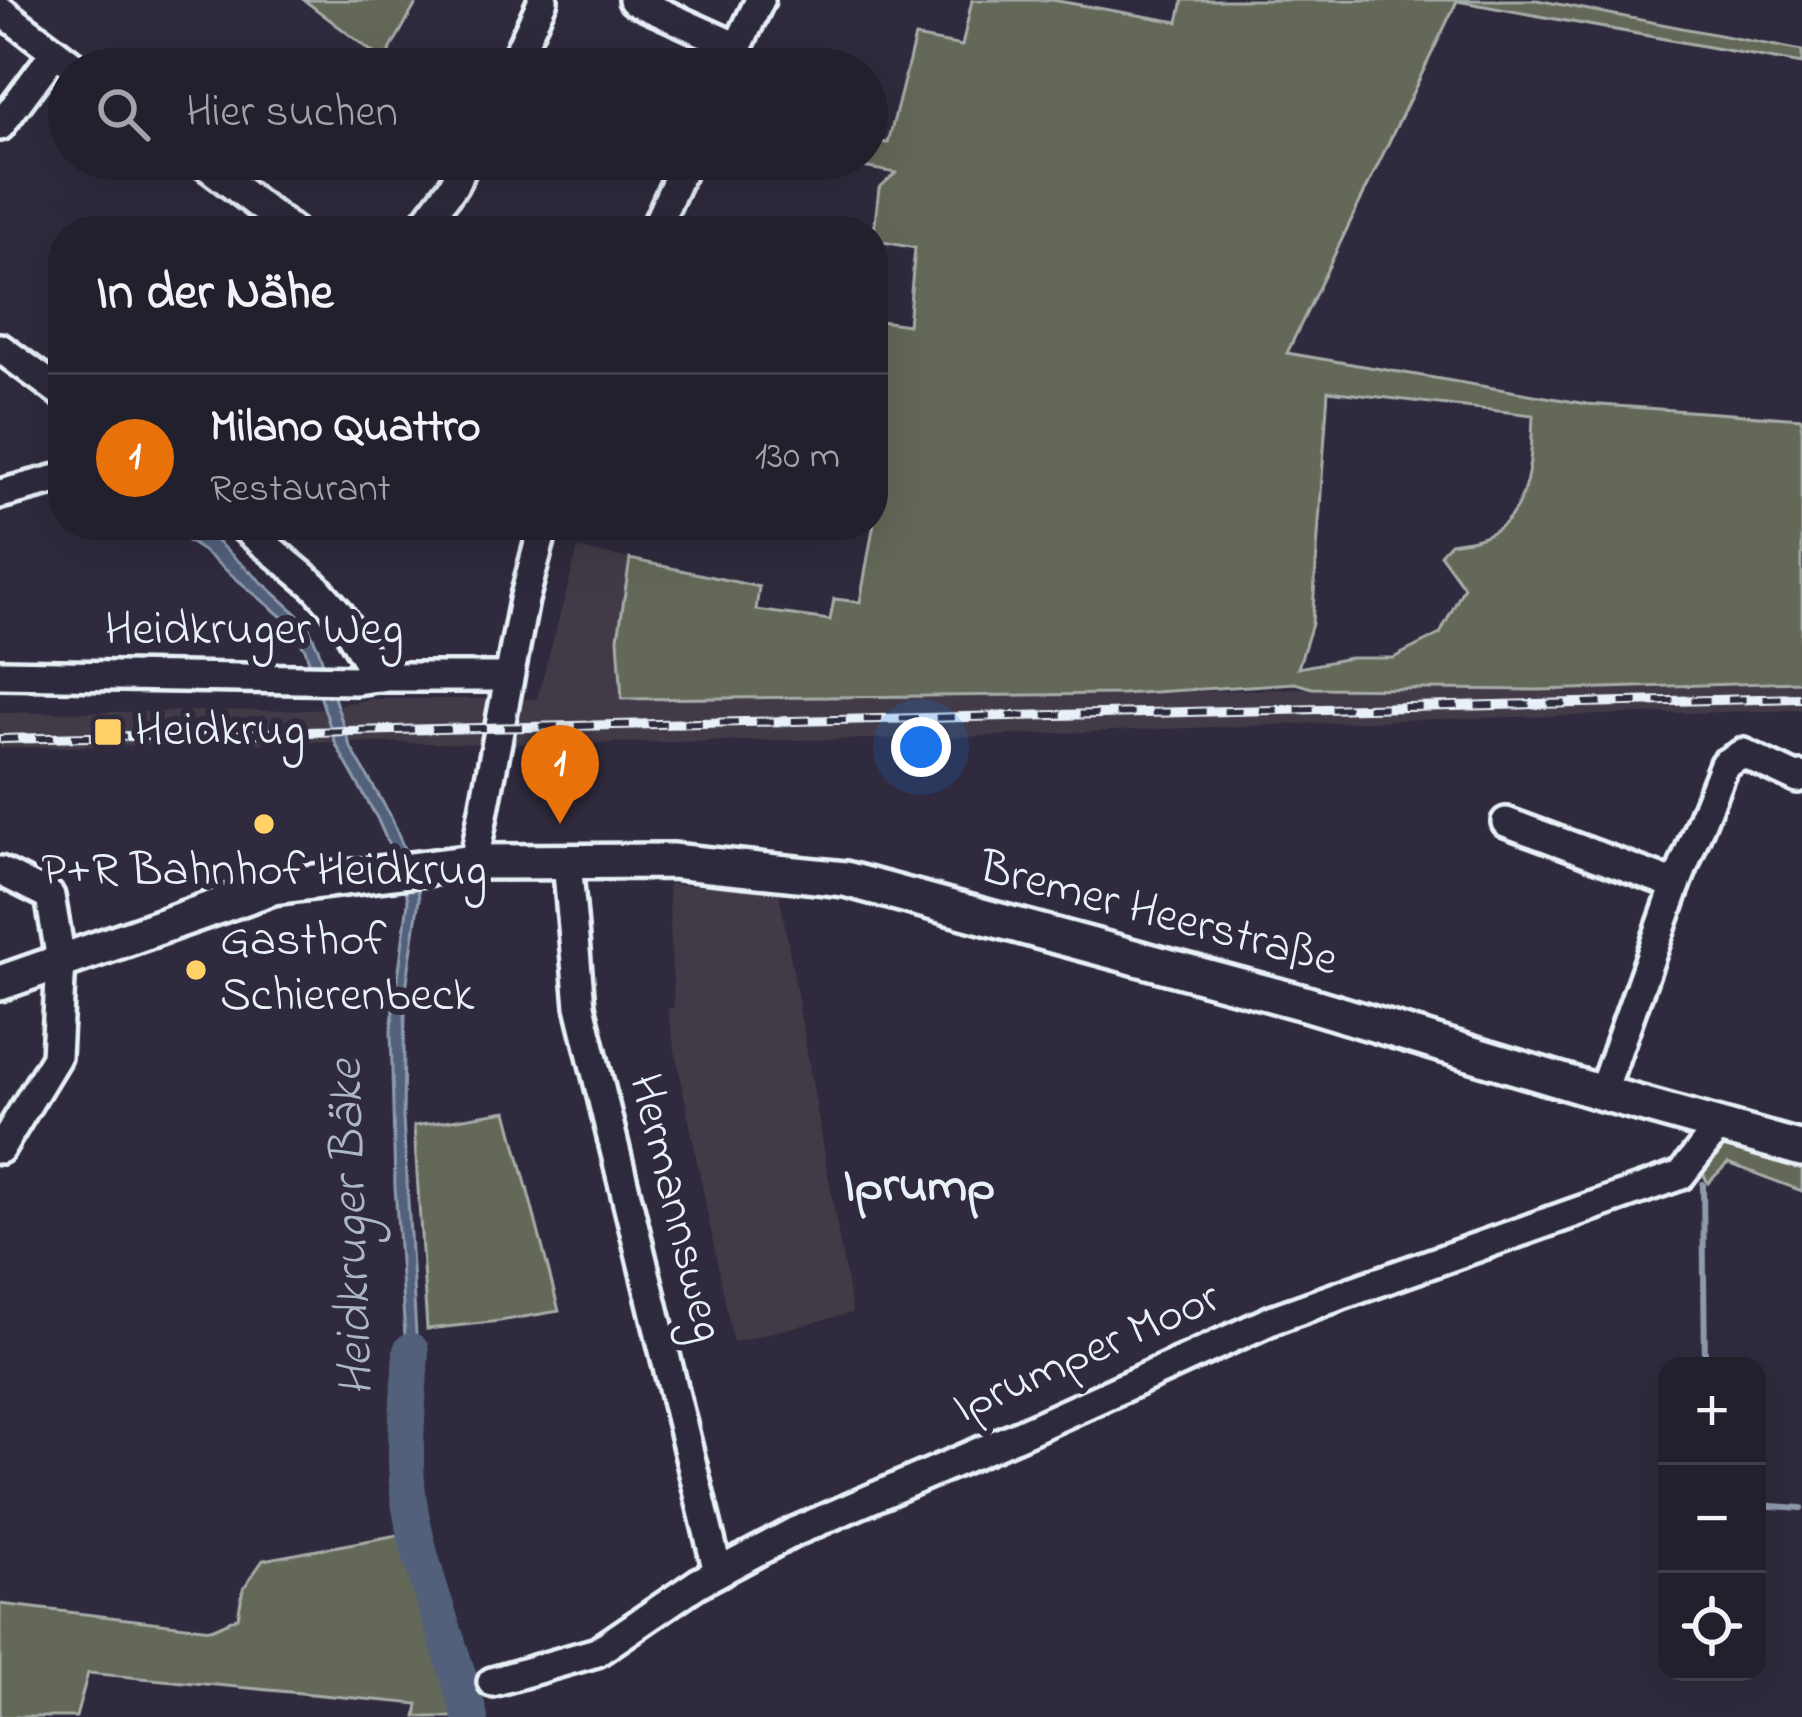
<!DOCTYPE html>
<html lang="de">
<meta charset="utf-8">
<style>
body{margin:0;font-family:"Indie Flower",sans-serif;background:#2b2836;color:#f1f3f6}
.controls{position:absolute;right:36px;bottom:36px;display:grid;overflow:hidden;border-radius:24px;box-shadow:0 12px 48px #0002}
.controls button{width:108px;height:108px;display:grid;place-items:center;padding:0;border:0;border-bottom:3px solid #403e4a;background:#23202e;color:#f1f3f6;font:60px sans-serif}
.you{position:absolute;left:921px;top:747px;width:42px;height:42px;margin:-30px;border:9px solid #fff;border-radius:50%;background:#1a73e8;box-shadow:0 0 0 18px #1a73e833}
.badge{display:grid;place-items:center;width:78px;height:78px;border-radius:50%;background:#b45309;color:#fff;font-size:39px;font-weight:700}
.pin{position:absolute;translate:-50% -99px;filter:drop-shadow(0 3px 6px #0008)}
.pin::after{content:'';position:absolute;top:63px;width:42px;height:36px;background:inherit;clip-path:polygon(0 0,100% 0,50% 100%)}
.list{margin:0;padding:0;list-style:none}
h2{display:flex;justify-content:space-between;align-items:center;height:156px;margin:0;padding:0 48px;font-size:51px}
h2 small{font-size:39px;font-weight:400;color:#a3a3aa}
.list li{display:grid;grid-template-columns:78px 1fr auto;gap:36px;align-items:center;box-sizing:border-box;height:168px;padding:0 48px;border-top:3px solid #403e4a}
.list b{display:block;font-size:45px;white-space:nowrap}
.list p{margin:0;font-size:39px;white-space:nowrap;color:#a3a3aa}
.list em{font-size:39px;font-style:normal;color:#a3a3aa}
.icon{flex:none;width:66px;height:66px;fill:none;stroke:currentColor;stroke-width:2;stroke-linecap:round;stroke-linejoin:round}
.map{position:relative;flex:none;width:1802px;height:1717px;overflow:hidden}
.search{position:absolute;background:#23202e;box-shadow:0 12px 48px #0002;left:48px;top:48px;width:840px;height:132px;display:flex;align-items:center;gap:30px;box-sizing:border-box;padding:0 42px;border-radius:66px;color:#a3a3aa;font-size:45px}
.panel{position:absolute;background:#23202e;box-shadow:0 12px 48px #0002;left:48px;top:216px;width:840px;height:324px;border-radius:48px}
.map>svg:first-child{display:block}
.built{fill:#433a47}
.green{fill:#646759;stroke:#a6aca8;stroke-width:3;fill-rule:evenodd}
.water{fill:#52617c;stroke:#8e9bae;stroke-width:3}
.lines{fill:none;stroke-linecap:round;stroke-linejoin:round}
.stream{stroke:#8e9bae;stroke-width:6}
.river{stroke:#52617c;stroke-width:36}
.minor-casing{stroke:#e8f1f8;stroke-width:36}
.major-casing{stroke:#e8f1f8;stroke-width:42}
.minor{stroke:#2f2a3d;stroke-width:27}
.major{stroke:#2f2a3d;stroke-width:33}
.rail-casing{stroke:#e8f1f8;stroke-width:10}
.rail{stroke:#2f2a3d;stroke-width:6;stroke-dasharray:18;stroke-linecap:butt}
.poi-dot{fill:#ffd166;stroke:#2f2a3d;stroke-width:4.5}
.labels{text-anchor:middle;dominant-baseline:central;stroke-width:12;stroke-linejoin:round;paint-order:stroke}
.street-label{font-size:48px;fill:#e8f1f8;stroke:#2f2a3d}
.poi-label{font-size:48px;fill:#e8f1f8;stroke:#2f2a3d;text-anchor:start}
.neighbourhood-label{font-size:51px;font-weight:bold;fill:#e8f1f8;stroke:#2f2a3d}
.water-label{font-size:51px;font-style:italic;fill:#acb7c6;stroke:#2f2a3d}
</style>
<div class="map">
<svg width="1802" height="1717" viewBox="0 0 1802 1717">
<rect width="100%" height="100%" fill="#2f2a3d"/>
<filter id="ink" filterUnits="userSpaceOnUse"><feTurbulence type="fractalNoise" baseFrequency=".00833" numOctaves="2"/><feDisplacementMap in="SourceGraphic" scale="24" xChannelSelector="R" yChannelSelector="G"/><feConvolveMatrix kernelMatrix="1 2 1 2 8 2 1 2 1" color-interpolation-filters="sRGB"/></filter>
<g filter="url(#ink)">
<g class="built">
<polygon points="578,549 630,559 618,638 623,698 1122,694 1312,688 1539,690 1802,684 1802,710 1398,720 932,738 530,744 317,742 0,748 0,713 312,710 370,699 537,699"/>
<polygon points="668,884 779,891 852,1313 733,1342 667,1009 674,1007"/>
</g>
<g class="green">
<polygon points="304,0 418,0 384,61"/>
<path d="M972 0H1052L1178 22 1183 0H1537L1802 51V64L1457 1 1287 353 1587 404 1802 419V682L1539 690 1312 688 1295 683 1122 694 622 699 618 638 630 559 759 587 756 610 830 620 834 599 860 602 886 455 873 452V320L908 325 915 248 873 240 879 188 896 173 852 165 853 159H867V140L888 143 915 37 962 46ZM1328 391 1533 415C1531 460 1531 523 1478 538 1469 541 1459 541 1450 543L1440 554 1464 587 1440 634 1393 658H1350L1298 668 1312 624Z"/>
<polygon points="507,1111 559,1311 500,1321 427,1329 414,1126"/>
<polygon points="1732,1139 1802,1161 1802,1191 1728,1163 1708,1183 1701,1169"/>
<polygon points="398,1535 466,1717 416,1717 418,1704 88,1673 76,1717 0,1717 0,1604 211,1629 238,1617 243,1589 263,1560"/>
</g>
<polygon class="water" points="163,525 191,525 214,539 306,622 318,648 350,746 390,815 417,880 419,899 406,989 404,1049 403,1118 416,1333 409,1396 395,1187 391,1030 408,902 405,882 377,818 336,745 305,649 287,621 203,551"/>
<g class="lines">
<g class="stream">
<polyline points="1703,1184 1705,1366"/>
<polyline points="1757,1505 1802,1508"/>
</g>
<path class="river" d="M411 1351C409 1401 402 1452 409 1501 420 1575 452 1645 470 1717"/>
<defs>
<g id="minor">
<polyline points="633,0 737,47"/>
<polyline points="0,10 78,69"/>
<polyline points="511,69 543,0"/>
<polyline points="727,69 760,0"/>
<polyline points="0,126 55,52"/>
<polyline points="198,159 293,231"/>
<polyline points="419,231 453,186 467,159"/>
<polyline points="654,231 687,159"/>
<polyline points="0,348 63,394"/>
<polyline points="0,494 57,479"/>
<polyline points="241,525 315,586 338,612 377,677"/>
<polyline points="0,674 356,680 377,677 508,677"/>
<polyline points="1506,822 1676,885"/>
<polyline points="567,861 580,1006 718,1572"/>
<polyline points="474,862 524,600 544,525"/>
<polyline points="0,871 50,896 61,960 56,1057 0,1149"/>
<polyline points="1602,1093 1676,885 1724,764 1743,753 1798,779 1802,777"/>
<polyline points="492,1682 597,1652 698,1583 794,1532 1023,1433 1274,1319 1681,1175 1720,1125"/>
</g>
<polyline id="major" points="0,983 273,887 474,862 672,861 845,879 1304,1003 1602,1093 1802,1149"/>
</defs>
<use href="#minor" class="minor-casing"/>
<use href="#major" class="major-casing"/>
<use href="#minor" class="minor"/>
<use href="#major" class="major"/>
<defs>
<polyline id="rail" points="0,739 1802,698"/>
</defs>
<use href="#rail" class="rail-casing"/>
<use href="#rail" class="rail"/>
</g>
</g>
<g class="poi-dot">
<rect x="93" y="717" width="30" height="30" rx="6"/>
<circle cx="264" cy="824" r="12"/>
<circle cx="196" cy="970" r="12"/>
</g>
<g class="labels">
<g class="street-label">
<text x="254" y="631">Heidkruger Weg</text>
<text transform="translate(1158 915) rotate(15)">Bremer Heerstraße</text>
<text transform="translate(675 1208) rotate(76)">Hermannsweg</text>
<text transform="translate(1087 1354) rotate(-24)">Iprumper Moor</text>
</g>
<g class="poi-label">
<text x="135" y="732">Heidkrug</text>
<text x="264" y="872" text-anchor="middle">P+R Bahnhof Heidkrug</text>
<text x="220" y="942">Gasthof<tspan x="220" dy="55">Schierenbeck</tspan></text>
</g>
<g class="neighbourhood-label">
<text x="919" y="1187">Iprump</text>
</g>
<g class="water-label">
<text transform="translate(353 1228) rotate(-92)">Heidkruger Bäke</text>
</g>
</g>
</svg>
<div class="controls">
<button>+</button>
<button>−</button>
<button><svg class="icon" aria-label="locate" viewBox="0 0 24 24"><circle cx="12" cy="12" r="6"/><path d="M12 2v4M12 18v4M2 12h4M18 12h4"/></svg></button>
</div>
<div class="you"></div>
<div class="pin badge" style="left:560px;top:824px;background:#e8710a">1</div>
<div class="search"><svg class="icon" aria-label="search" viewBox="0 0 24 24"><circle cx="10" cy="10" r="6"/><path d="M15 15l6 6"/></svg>Hier suchen</div>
<section class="panel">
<h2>In der Nähe<small></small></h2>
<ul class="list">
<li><span class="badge" style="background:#e8710a">1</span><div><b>Milano Quattro</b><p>Restaurant</p></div><em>130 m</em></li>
</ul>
</section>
</div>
